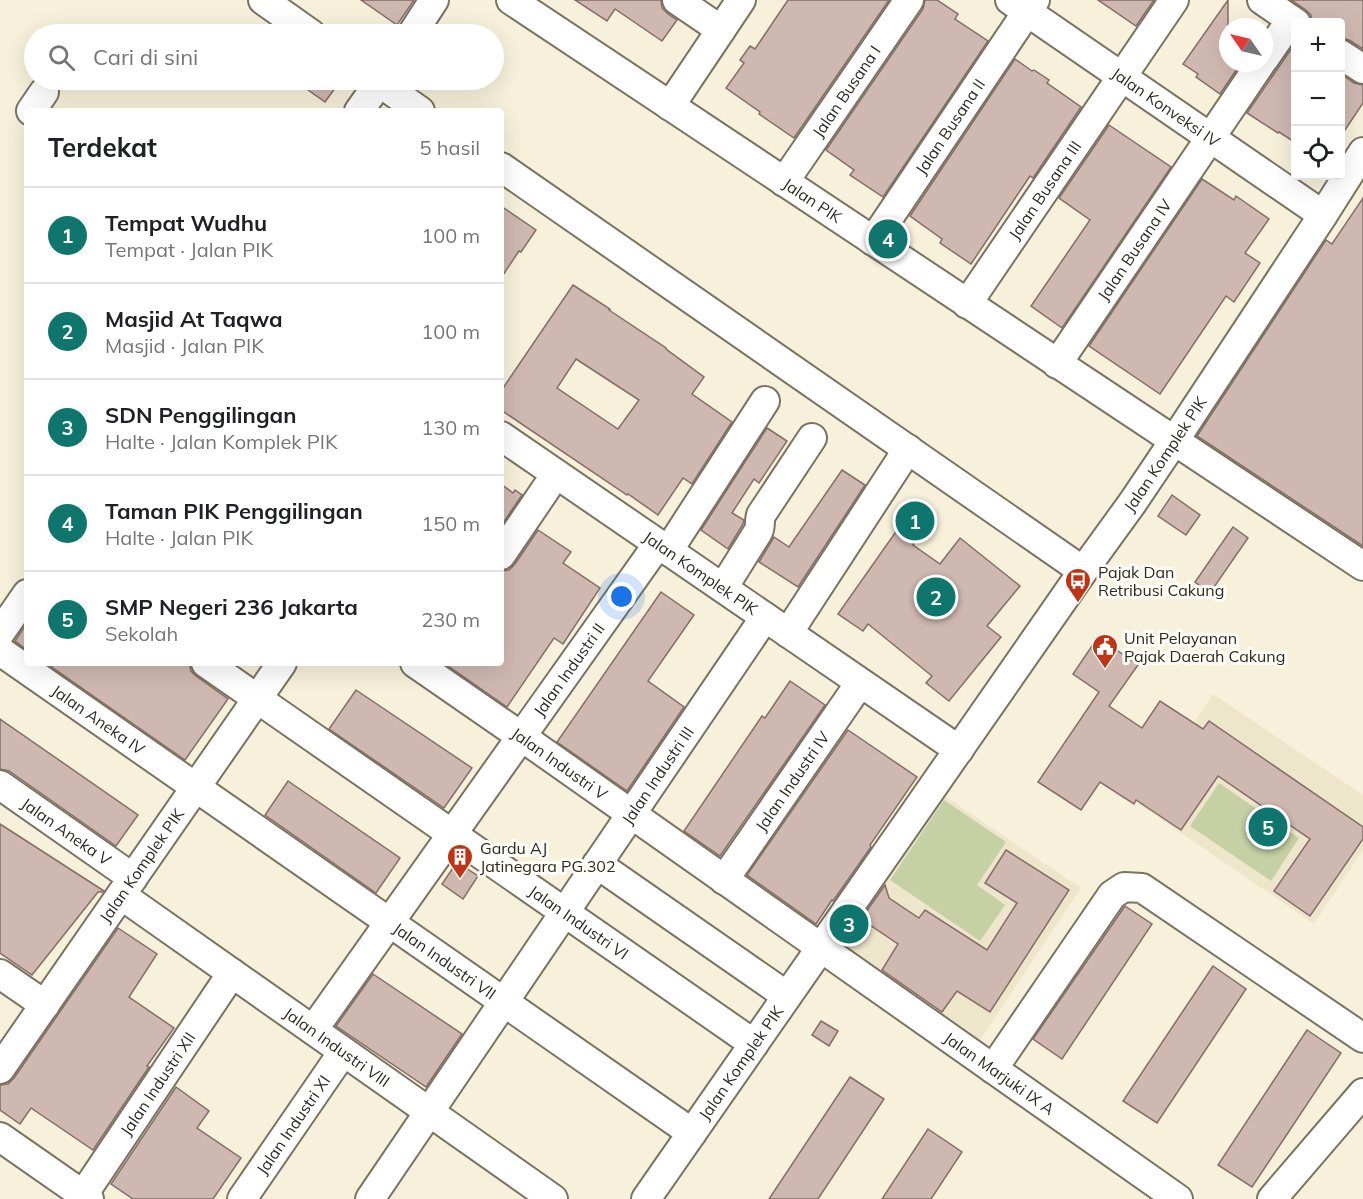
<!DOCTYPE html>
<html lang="id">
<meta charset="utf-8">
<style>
body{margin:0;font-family:Mulish,sans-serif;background:#f2f2f2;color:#202124}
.controls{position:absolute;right:18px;top:18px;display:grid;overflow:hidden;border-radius:6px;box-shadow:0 6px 24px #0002}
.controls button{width:54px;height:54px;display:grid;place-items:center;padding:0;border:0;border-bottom:2px solid #e0e0e0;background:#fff;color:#202124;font:30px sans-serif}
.compass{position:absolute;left:1219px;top:18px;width:54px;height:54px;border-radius:50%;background:#fff;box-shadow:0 6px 24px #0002;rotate:304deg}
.you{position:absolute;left:622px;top:597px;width:21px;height:21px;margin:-15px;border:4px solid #fff;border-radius:50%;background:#1a73e8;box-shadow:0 0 0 9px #1a73e833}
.badge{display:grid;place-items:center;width:39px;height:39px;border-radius:50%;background:#0f766e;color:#fff;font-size:20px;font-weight:700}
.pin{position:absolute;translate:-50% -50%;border:3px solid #fff;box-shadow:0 2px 6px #0006}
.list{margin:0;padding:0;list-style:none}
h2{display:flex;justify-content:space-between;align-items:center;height:78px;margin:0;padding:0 24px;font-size:26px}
h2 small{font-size:20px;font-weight:400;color:#757577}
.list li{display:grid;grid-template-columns:39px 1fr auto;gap:18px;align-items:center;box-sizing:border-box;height:96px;padding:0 24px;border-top:2px solid #e0e0e0}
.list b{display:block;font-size:22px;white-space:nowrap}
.list p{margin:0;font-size:20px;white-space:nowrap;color:#757577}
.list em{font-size:20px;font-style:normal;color:#757577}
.icon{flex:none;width:33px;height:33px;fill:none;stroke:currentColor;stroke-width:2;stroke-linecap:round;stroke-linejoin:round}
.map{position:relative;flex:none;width:1363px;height:1199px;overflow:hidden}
.search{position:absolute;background:#fff;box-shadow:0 6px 24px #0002;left:24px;top:24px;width:480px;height:66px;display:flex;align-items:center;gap:15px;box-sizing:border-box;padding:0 21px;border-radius:33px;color:#757577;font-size:22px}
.panel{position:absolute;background:#fff;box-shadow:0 6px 24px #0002;left:24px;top:108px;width:480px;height:558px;border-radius:6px}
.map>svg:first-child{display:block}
.built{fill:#eee6ca}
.green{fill:#c5d0a5}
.building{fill:#cfb8b0;stroke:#836e67;stroke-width:1.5;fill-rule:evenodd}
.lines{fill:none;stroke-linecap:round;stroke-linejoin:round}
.minor-casing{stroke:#797361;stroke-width:32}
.minor{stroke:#fff;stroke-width:28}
.labels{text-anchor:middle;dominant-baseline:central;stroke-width:6;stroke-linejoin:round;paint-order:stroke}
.street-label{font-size:16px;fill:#2c2921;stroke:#fffef9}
.poi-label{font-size:16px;fill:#2c2921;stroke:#fffef9;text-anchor:start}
</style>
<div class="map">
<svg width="1363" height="1199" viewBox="0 0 1363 1199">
<rect width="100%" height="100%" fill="#f7f1db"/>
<g class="built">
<polygon points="1213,694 1363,795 1363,850 1314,924 1139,804"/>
<polygon points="931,787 1081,888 978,1043 826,944"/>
</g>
<g class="green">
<polygon points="1219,783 1299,838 1271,881 1190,826"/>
<polygon points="944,800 1006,842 977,885 1005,905 980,941 890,880"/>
</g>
<g class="building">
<polygon points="361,0 414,0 397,25"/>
<polygon points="575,0 661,0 662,8 668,14 677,20 662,41 615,9 607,21"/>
<polygon points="788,0 889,0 794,138 759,114 760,112 726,88 744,63 740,60 750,46 755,49"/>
<polygon points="925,0 937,0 958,14 955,19 988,41 883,197 850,175 854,170 826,150 923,9"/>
<polygon points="1098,0 1154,0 1136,26"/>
<polygon points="1228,0 1228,63 1241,63 1220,94 1196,77 1198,74 1183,64"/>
<polygon points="1291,0 1363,0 1363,49 1349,40 1341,38 1341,22 1312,22 1311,15 1306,10"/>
<polygon points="1296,42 1296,143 1279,132 1278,133 1247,113"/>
<polygon points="1015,59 1032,71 1034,70 1049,80 1047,83 1081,107 1033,178 1030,176 971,264 940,243 942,239 910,216"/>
<polygon points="1341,74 1354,83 1363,85 1363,103 1341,136"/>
<polygon points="294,80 341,80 325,102"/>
<polygon points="1109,125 1171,167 1062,328 1031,306 1090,220 1059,198"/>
<polygon points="1202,179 1234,200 1236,196 1269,219 1245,253 1260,263 1234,302 1226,296 1160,394 1089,346"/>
<polygon points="1363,198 1363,546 1197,436 1326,240 1332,244"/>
<polygon points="501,206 536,230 521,252 519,251 501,278"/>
<path d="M573 285 610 309 609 310 666 348V349L704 377 692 394 732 422 692 484 683 478 658 515 628 494 627 495 501 410V391ZM576 359 639 400 618 429 557 388Z"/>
<polygon points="767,428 787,441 759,483 754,479 732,513 744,520 743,524 728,549 701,530"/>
<polygon points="842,470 865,485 798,587 759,562 774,537 789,547"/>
<polygon points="501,484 513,493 515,490 522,495 501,526"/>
<polygon points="1172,495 1200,515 1186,535 1158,516"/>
<polygon points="912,504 932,518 913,545 940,564 960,538 1020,586 987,626 1001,637 949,701 926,683 932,676 868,624 863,631 838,614 900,526 897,524"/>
<polygon points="1233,527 1248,538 1210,593 1195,582"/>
<polygon points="538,530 571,552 563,563 600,588 563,644 554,638 507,707 444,663 501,663 501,571 509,570 515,564"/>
<polygon points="661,592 694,615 648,681 684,707 627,791 557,742"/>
<polygon points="27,623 27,650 15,641"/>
<polygon points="1098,637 1138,665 1109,706 1142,728 1160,701 1203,729 1209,721 1363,827 1363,839 1310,916 1274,891 1310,839 1218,776 1181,830 1136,800 1134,804 1100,782 1081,810 1038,782 1099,692 1073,674"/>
<polygon points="46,663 189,663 191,671 196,676 228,699 185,760"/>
<polygon points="790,681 825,705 720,856 684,831 762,716 765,718"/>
<polygon points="356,690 472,768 444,808 329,729"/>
<polygon points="0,719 138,815 116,846 9,771 0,769"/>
<polygon points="848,730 917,777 870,845 871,847 833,901 832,900 816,924 747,875"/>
<polygon points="288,781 400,858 376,893 265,815"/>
<polygon points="0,824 104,891 103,892 98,892 32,975 0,953"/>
<polygon points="1006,850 1069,890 990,1012 957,991 942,1012 882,970 898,944 861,919 885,885 889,898 919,918 925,910 987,950 1017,903 985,883"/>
<polygon points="457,862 478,876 463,899 442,884"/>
<polygon points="1125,906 1152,924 1062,1059 1033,1039"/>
<polygon points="118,928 157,954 129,997 174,1028 147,1066 149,1067 93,1150 31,1108 20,1124 0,1110 0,1085 8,1084 14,1078"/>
<polygon points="1213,966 1246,989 1157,1123 1123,1101"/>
<polygon points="373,974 462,1034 426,1087 336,1026"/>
<polygon points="821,1021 838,1031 829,1046 812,1035"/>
<polygon points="1307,1030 1341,1053 1252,1187 1218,1165"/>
<polygon points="850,1077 884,1099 818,1199 769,1199"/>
<polygon points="176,1087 209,1111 197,1128 241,1158 213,1199 133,1199 111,1184"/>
<polygon points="928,1129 962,1152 931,1199 882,1199"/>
</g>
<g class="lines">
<defs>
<g id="minor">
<polyline points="263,0 311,34"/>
<path id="s1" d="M511 0 1363 566"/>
<polyline points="677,0 721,30"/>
<path id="s2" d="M1010 0 1323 215"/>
<polyline points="1262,0 1296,23"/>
<polyline points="412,34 434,0"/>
<polyline points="1340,54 1363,69"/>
<polyline points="1264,59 1291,20"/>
<polyline points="379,82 420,111"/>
<polyline points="670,106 741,0"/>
<polyline points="31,111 44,92"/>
<polyline points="359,111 381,80"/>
<polyline points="501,167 1083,571"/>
<path id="s3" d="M784 182 909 0"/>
<path id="s4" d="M873 241 1035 0"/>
<path id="s5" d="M967 304 1174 0"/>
<path id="s6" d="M1057 364 1261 63"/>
<path id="s7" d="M501 436 959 750"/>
<polyline points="668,551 765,401"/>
<polyline points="501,555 556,474"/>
<path d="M723 588 758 532C761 526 759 522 761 515L812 438"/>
<polyline points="0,633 27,594"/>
<polyline points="788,633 908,449"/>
<path id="s8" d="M0 651 692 1133"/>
<path id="s9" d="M206 663 754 1044"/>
<path id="s10" d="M415 663 522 737 1178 1199"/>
<path id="s11" d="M0 785 133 878"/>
<polyline points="597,864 787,996"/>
<path id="s12" d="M724 880 860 683"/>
<path id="s13" d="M121 895 553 1199"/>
<polyline points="0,974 45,1005"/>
<path id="s14" d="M313 1030 658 544"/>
<path id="s15" d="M0 1069 282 663"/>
<polyline points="993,1069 1112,895 1124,887 1142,888 1363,1038"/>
<polyline points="0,1137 89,1199"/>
<path id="s16" d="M83 1195 232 973"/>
<path id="s17" d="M242 1199 343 1052"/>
<path id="s18" d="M370 1199 765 617"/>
<path id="s19" d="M646 1199 1083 571 1133 502 1174 441 1323 215 1363 152"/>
<polyline points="1272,1199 1363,1093"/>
</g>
</defs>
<use href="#minor" class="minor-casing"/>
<use href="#minor" class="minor"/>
</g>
<defs>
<symbol id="bus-pin" viewBox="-11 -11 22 30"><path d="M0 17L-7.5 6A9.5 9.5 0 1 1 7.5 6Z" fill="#bf3414" stroke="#fffef9"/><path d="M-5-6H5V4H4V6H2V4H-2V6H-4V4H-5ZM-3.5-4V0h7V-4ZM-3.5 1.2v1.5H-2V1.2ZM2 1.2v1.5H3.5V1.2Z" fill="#fff"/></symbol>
<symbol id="civic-pin" viewBox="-11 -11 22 30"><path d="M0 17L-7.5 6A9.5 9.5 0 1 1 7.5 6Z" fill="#bf3414" stroke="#fffef9"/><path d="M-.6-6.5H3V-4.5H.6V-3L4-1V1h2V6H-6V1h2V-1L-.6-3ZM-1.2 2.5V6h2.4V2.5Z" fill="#fff"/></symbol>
<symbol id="building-pin" viewBox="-11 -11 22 30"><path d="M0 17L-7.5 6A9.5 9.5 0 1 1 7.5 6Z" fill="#bf3414" stroke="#fffef9"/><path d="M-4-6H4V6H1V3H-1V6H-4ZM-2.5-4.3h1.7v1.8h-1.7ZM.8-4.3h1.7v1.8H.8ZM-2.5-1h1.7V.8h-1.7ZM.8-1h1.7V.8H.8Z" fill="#fff"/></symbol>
</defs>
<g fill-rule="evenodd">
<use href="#bus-pin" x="1063" y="566" width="30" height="40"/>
<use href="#civic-pin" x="1090" y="632" width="30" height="40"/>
<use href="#building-pin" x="445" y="842" width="30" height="40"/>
</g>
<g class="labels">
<g class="street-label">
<text stroke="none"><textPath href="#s3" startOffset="110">Jalan Busana I</textPath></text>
<text stroke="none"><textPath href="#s2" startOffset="189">Jalan Konveksi IV</textPath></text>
<text stroke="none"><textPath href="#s4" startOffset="138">Jalan Busana II</textPath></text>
<text stroke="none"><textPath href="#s5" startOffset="138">Jalan Busana III</textPath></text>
<text stroke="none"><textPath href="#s1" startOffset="362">Jalan PIK</textPath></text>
<text stroke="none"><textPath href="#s6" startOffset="138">Jalan Busana IV</textPath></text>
<text stroke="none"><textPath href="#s19" startOffset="908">Jalan Komplek PIK</textPath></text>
<text stroke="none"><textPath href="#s7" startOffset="242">Jalan Komplek PIK</textPath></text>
<text stroke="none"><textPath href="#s14" startOffset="442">Jalan Industri II</textPath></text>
<text stroke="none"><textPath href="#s8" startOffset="120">Jalan Aneka IV</textPath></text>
<text stroke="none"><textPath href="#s10" startOffset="176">Jalan Industri V</textPath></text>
<text stroke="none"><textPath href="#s18" startOffset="512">Jalan Industri III</textPath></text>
<text stroke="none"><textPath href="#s12" startOffset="120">Jalan Industri IV</textPath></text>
<text stroke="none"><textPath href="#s11" startOffset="81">Jalan Aneka V</textPath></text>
<text stroke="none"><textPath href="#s15" startOffset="248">Jalan Komplek PIK</textPath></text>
<text stroke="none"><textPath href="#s9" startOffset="454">Jalan Industri VI</textPath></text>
<text stroke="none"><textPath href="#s8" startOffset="542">Jalan Industri VII</textPath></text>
<text stroke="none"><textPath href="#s13" startOffset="264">Jalan Industri VIII</textPath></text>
<text stroke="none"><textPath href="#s19" startOffset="166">Jalan Komplek PIK</textPath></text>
<text stroke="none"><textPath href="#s10" startOffset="714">Jalan Marjuki IX A</textPath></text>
<text stroke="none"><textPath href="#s16" startOffset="134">Jalan Industri XII</textPath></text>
<text stroke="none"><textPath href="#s17" startOffset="90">Jalan Industri XI</textPath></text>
</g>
<g class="poi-label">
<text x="1098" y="572">Pajak Dan<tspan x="1098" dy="18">Retribusi Cakung</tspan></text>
<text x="1124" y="638">Unit Pelayanan<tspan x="1124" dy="18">Pajak Daerah Cakung</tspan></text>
<text x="480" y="848">Gardu AJ<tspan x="480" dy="18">Jatinegara PG.302</tspan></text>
</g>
</g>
</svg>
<div class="controls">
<button>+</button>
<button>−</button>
<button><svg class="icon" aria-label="locate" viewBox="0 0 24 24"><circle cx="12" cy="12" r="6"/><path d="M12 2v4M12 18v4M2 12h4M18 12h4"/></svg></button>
</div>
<svg class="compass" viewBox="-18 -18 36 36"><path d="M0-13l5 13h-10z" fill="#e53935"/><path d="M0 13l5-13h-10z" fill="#757577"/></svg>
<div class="you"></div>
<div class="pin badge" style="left:915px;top:521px">1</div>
<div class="pin badge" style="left:936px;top:597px">2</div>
<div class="pin badge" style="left:849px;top:924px">3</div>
<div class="pin badge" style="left:888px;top:239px">4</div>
<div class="pin badge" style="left:1268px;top:827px">5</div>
<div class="search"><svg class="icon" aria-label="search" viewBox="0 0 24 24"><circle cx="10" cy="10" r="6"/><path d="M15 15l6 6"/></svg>Cari di sini</div>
<section class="panel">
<h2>Terdekat<small>5 hasil</small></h2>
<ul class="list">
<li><span class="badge">1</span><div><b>Tempat Wudhu</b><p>Tempat · Jalan PIK</p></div><em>100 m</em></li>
<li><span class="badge">2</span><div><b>Masjid At Taqwa</b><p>Masjid · Jalan PIK</p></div><em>100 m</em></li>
<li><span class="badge">3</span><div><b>SDN Penggilingan</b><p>Halte · Jalan Komplek PIK</p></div><em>130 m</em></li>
<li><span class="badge">4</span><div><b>Taman PIK Penggilingan</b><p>Halte · Jalan PIK</p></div><em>150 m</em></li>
<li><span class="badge">5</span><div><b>SMP Negeri 236 Jakarta</b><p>Sekolah</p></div><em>230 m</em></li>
</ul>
</section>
</div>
